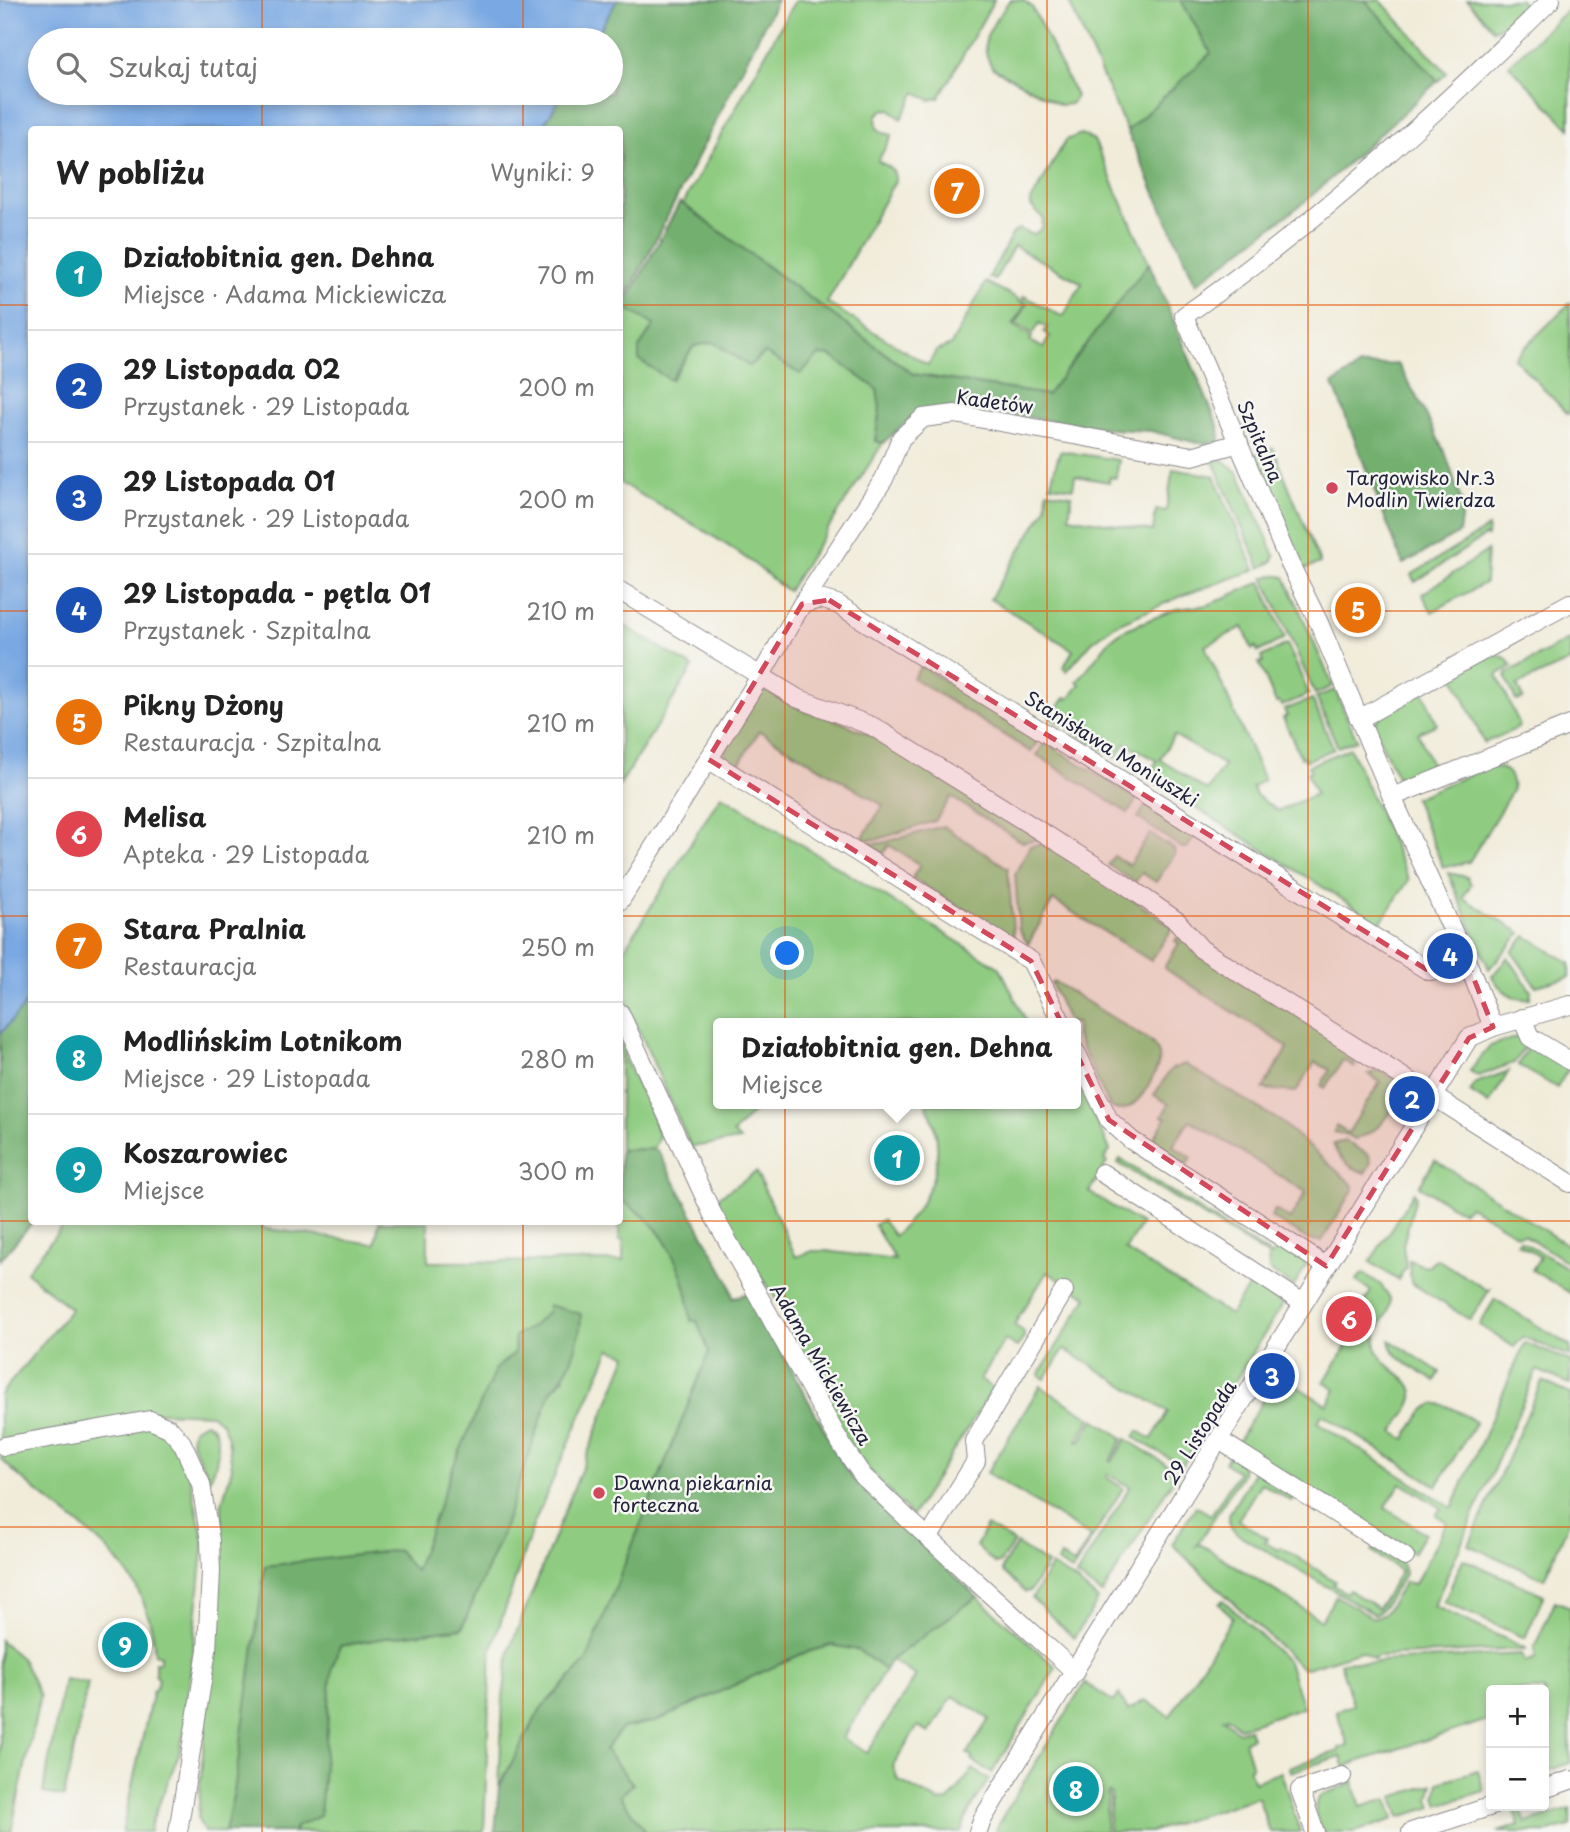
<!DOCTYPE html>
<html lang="pl">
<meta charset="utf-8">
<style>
body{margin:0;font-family:"Playpen Sans",sans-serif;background:#f2f2f2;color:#222}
.controls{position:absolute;right:21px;bottom:21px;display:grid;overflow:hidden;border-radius:7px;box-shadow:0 4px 10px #0003}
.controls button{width:63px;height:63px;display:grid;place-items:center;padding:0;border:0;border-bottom:2px solid #e0e0e0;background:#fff;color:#222;font:35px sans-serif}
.you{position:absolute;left:788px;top:954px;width:24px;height:24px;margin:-18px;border:5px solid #fff;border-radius:50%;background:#1a73e8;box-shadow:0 0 0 10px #1a73e833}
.badge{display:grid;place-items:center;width:46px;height:46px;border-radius:50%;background:#d1495b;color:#fff;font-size:23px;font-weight:700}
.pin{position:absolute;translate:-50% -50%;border:4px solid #fff;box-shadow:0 2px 7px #0006}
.popup{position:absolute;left:713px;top:1018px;width:368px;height:91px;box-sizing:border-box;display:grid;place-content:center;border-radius:7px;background:#fff;filter:drop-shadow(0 2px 5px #0005);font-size:23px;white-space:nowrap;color:#767676}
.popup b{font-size:26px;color:#222}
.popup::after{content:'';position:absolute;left:50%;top:100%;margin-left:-14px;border:14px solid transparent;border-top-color:#fff}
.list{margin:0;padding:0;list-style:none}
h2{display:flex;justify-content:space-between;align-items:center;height:91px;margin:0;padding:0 28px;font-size:30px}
h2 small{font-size:23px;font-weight:400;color:#767676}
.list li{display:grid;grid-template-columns:46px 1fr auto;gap:21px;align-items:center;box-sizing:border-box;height:112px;padding:0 28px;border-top:2px solid #e0e0e0}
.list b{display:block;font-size:26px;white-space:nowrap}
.list p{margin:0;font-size:23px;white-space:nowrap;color:#767676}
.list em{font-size:23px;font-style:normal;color:#767676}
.icon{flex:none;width:38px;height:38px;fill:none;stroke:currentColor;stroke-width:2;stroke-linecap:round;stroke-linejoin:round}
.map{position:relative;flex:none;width:1570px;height:1832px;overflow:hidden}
.search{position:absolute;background:#fff;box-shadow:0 4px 10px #0003;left:28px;top:28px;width:595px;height:77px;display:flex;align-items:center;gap:18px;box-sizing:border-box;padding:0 24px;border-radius:38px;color:#767676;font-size:26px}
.panel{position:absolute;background:#fff;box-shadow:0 4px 10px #0003;left:28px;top:126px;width:595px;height:1099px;border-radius:7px}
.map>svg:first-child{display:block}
.green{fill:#8fcc81;stroke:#58775e;stroke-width:2;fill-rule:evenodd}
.forest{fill:#73b06f;stroke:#4a6955;stroke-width:2}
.water{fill:#79a8e2;stroke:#4e658e;stroke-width:2}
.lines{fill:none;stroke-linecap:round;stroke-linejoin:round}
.street-casing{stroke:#8a878a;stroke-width:20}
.street{stroke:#fff;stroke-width:18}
.marked{fill:#d1495b;fill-opacity:0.2;stroke:#d1495b;stroke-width:5;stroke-dasharray:14 9;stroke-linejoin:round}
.grid{fill:none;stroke:#e8590c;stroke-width:2;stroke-opacity:0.55}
.poi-dot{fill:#d1495b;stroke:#f6f6f2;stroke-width:2.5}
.labels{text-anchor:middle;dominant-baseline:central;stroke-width:5;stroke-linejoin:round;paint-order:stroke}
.street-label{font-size:19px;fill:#22223b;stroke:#f6f6f2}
.poi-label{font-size:19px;fill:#22223b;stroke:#f6f6f2;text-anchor:start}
</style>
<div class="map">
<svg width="1570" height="1832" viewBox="0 0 1570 1832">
<rect width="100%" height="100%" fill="#f6f6f2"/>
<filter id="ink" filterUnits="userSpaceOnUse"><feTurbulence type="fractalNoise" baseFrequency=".0143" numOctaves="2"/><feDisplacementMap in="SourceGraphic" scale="14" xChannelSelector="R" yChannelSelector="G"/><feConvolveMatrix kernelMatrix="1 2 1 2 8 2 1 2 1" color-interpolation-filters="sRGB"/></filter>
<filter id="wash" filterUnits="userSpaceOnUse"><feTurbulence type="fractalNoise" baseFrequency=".00686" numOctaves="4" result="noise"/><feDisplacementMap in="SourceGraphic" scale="28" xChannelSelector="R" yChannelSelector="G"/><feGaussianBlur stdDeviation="1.57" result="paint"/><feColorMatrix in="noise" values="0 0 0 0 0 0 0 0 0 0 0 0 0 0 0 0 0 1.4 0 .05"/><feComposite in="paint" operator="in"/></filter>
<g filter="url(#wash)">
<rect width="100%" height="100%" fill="#f1ecda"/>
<g class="green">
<path d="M795 0H994L939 98 930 100 916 92 901 119 890 109 882 110 876 116 877 128 883 133 892 135 878 161C888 166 896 169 895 181L827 303 928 365 936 351 951 345 986 282 1019 299V301L1025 305 1013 325 1032 337 1030 341 1043 348 1050 336 1044 332 1047 327 1040 323 1033 334 1016 324 1027 304 1022 300 1024 296 1063 317 1082 283 1014 246 995 280 989 277 1013 233 1019 229 1033 235 1042 228 1043 218 1031 206V201L1066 140 1081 134 1094 140 1149 263 1047 395 913 374 683 204Z"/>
<path d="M1011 0H1023L1032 7 1076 96 1071 104 1060 105 993 68C975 41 992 27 1007 4Z"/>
<polygon points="1068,0 1181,0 1211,53 1127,131"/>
<polygon points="1365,0 1380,0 1447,73 1438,81"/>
<polygon points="1467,0 1520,0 1524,4 1502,26 1494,30"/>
<polygon points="1570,7 1570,129 1509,65"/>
<polygon points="1570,303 1570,412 1568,414 1514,358"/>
<path d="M624 307 654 325 639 348 671 380 694 346 713 342 749 366 765 353 800 373 819 355 831 356 877 389 880 408 875 441 883 443 788 591C774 582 764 571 750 561 709 531 663 508 620 483V315Z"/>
<polygon points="1273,448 1320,563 1303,570 1255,455"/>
<polygon points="1060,451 1119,460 1116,478 1110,477 1109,482 1075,476 1073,488 1050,485"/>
<polygon points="1212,459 1225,461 1239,474 1275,556 1272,562 1260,568"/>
<polygon points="1173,469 1214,476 1255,570 1184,595 1115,625 1092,642 1067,671 1063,668 1073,650 990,599 1046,508 1047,491 1072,495 1069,517 1153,531 1156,510 1166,511"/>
<polygon points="1488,528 1487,537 1485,536 1415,582 1411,575"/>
<polygon points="1487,551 1485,583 1432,612 1422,594"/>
<polygon points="1272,575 1285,577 1333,686 1315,694 1264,578"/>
<path d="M1261 582 1285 638 1258 652 1256 647 1252 649 1243 627 1205 646 1264 780 1252 787 1256 795 1278 811 1316 794 1307 773 1311 771 1308 766 1350 748 1409 880 1380 923 1147 777 1157 761 1126 743 1116 758 1050 717 1066 697 1069 699 1080 684 1077 682 1109 641 1124 630 1176 609 1208 605ZM1174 735 1224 765 1207 791 1160 759Z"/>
<polygon points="620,623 693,667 620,785"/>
<polygon points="1570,639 1570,661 1517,685 1523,699 1516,701 1506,678 1507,673"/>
<polygon points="1287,644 1309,694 1282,706 1280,702 1276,703 1259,663 1263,662 1261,657"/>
<polygon points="1498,655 1506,658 1512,666 1497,675 1519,723 1518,728 1484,743 1453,674 1485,656"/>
<polygon points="921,666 1039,739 1031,752 913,678"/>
<polygon points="1335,690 1357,740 1338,747 1316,697"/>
<polygon points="766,691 805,711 836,720 878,738 1039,839 1023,842 1017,839 951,797 935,821 879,839 861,840 883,806 879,803 759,731 736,769 724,758 725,750 760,693"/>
<polygon points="1423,691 1437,724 1418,733 1432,765 1398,779 1373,725 1382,714"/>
<polygon points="1312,699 1334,749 1306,761 1304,757 1301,758 1283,718 1287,716 1284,710"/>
<polygon points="1045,742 1137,799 1128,813 1037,755"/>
<path d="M1490 766C1506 768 1512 772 1513 789L1469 862 1443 867 1414 798Z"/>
<polygon points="721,795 1000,968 1027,1023 718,1023 718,1104 761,1104 733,1133 740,1140 691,1147 621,990 620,956"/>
<polygon points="1146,805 1195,836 1187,848 1182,848 1138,818"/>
<polygon points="943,826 1008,868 1014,942 912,878 920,865 889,845 883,854 868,844 882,843"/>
<polygon points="1150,834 1174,849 1175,854 1156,882 1142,873 1135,882 1108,865 1114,856 1129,865"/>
<polygon points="1046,843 1106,881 1173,927 1151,961 1053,900 1028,944 1019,930 1015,874 1030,846"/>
<polygon points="1448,873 1467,877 1471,884 1463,898 1521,933 1489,969"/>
<polygon points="1178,936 1353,1052 1355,1067 1343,1060 1325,1088 1321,1085 1330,1070 1315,1062 1296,1092 1263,1089 1288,1047 1164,968 1179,943 1175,941"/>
<polygon points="1526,936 1570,963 1570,977 1536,986 1512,952"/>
<path d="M1508 957 1531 991 1530 999C1513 1001 1499 989 1492 976Z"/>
<path d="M1055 982 1150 1041C1153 1044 1158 1050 1159 1055 1162 1068 1131 1127 1109 1105L1076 1036V1023H1069L1051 983Z"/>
<polygon points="1520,1036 1528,1042 1514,1063 1478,1076 1470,1071 1490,1046"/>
<polygon points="620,1041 625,1051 624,1058 657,1124 659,1137 653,1149 620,1150"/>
<polygon points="1531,1043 1569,1068 1557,1088 1518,1065"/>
<polygon points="1185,1064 1280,1121 1352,1184 1354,1189 1322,1241 1309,1240 1271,1217 1275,1210 1290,1219 1306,1192 1190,1120 1173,1146 1191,1157 1187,1165 1152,1142 1166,1118 1162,1116 1169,1104 1154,1095 1171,1069"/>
<path d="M1380 1070 1409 1088C1386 1114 1390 1125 1355 1140L1347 1135 1334 1132 1336 1126 1348 1133 1380 1082 1368 1074Z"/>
<polygon points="1509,1071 1489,1104 1470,1092 1476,1083"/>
<path d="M1079 1086 1110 1150 1104 1160 1107 1162 1089 1192 1141 1224 1125 1250 1230 1315 1250 1284 1283 1304 1182 1466 1134 1437 1138 1431 1152 1439 1168 1412 1064 1349 1045 1379 1039 1375 1087 1297 1047 1272 1014 1325 1024 1332V1338L1017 1347 1005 1340 980 1380 993 1388 912 1516 843 1442 790 1330 802 1341 714 1200 756 1172 796 1257 812 1251H826L895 1260 874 1225 882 1220 894 1236C932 1200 951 1154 926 1104H1076V1088Z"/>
<path d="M1345 1141 1369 1155 1371 1163 1365 1173C1350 1168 1338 1159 1333 1144Z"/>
<polygon points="1120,1159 1272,1256 1281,1243 1304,1260 1306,1266 1294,1286 1269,1270 1268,1256 1118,1163"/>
<polygon points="1435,1160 1570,1247 1570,1264 1523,1234 1517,1235 1470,1206 1462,1212 1419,1186"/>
<polygon points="1414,1192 1416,1196 1403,1245 1406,1267 1398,1280 1370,1262"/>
<path d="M620 1199C628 1205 638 1211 646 1218 674 1245 688 1283 691 1320H697L709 1352 586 1662 541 1708 499 1787 503 1697 510 1648 627 1355 610 1349 534 1523 491 1651 484 1832H294L332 1667 340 1646 391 1637 462 1628 499 1540 551 1391 564 1378 549 1311 533 1327 515 1336 514 1354 415 1572 397 1550 234 1792 225 1832H204L198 1819 200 1787 222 1539V1503L232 1468 228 1438 222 1423 211 1414 158 1412 0 1441V1395L71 1309 26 1272 66 1222H262L261 1228 375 1244 379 1222H428V1262L623 1261V1240H619V1223L588 1222H620Z"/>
<polygon points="1520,1240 1570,1270 1570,1293 1532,1270 1540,1257 1517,1243"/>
<polygon points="1437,1259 1487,1290 1490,1289 1470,1320 1411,1283 1409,1260 1427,1267"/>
<path d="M1363 1273 1381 1285 1390 1298C1392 1315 1374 1327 1376 1345 1379 1370 1416 1375 1413 1398 1411 1409 1399 1422 1393 1432L1405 1439C1431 1395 1433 1396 1476 1422L1437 1486 1322 1414 1317 1422 1452 1508 1525 1343 1570 1361V1384L1537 1370 1434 1606 1527 1649 1377 1656 1374 1659 1361 1651 1303 1669 1172 1544 1196 1506 1211 1515 1238 1472 1225 1463 1229 1455 1243 1461 1242 1474 1196 1546 1200 1544 1321 1620 1336 1596 1373 1618 1385 1613 1405 1582 1415 1584 1447 1522 1436 1515 1441 1508 1401 1483 1385 1508 1425 1533 1413 1553 1237 1443 1277 1377 1284 1378 1327 1405 1336 1390 1324 1382 1367 1314 1360 1310 1371 1291 1356 1281Z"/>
<polygon points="1495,1299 1570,1346 1570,1356 1523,1337 1514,1347 1479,1325"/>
<path d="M1390 1340 1440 1372 1435 1381C1418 1370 1393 1361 1390 1340Z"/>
<polygon points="1542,1381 1570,1394 1570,1520 1544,1579 1469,1545"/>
<polygon points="1040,1386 1091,1418 1077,1441 1080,1442 1094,1419 1123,1438 1110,1461 1112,1462 1126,1439 1178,1472 1102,1594 1076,1576 1130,1487 1107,1474 1106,1477 1123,1488 1072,1571 1057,1562 1060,1556 1074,1564 1091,1537 987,1473"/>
<path d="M205 1422C207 1423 213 1427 214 1429 222 1441 217 1469 209 1479L191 1441 193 1429Z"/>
<path d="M146 1424 164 1434 178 1450 187 1466 204 1541 185 1727 179 1754 151 1824 150 1832H122L153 1690 156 1689 159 1680 155 1674V1662H160V1655H155C149 1549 63 1524 0 1458L12 1447Z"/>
<path d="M1256 1469 1295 1495 1291 1501 1261 1483 1238 1520 1267 1538 1265 1542 1278 1550 1281 1547 1335 1581 1333 1585 1346 1593 1349 1590 1378 1608 1401 1571 1372 1552 1376 1545C1388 1552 1404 1558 1405 1574L1381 1610 1374 1614 1236 1533 1229 1525V1514Z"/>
<polygon points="987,1526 1014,1542 1000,1563 995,1564 976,1546"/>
<polygon points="1017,1544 1047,1564 1030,1591 1025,1592 1002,1571 1003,1566"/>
<polygon points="1463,1559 1544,1595 1525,1638 1444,1602"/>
<polygon points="1051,1566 1074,1579 1098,1600 1074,1638 1032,1598"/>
<polygon points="977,1597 1056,1667 992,1773 971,1760 972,1757 967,1754 989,1719 953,1696 929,1733 918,1726 893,1766 898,1780 939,1802 949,1801 973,1769 989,1779 967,1815 961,1832 646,1832 620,1796 633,1784 605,1750 622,1728 657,1721 801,1654 831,1645 858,1650 885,1670 843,1738 867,1753 916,1676 891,1660"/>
<polygon points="1223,1600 1288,1662 1303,1707 1239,1728 1227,1717 1223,1719 1238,1732 1249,1729 1252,1738 1244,1741 1252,1767 1249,1768 1254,1782 1281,1772 1300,1832 1270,1832 1258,1797 1150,1832 1108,1832 1111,1793 1108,1792 1105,1832 995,1832 1001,1819 1085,1683 1114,1702 1119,1694 1128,1710 1145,1700 1170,1716 1233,1617 1219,1604"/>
<path d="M1555 1601 1570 1607V1763L1544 1772V1690H1491V1719L1348 1765 1361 1807 1387 1799 1394 1819 1355 1832H1321C1309 1795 1316 1796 1350 1785L1341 1756 1290 1772 1289 1767 1339 1751V1748L1348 1745 1336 1711 1353 1705 1340 1663C1354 1657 1367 1667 1382 1661L1521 1654 1525 1662 1536 1658 1534 1648Z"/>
<polygon points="0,1640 22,1659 40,1696 11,1832 0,1832"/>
<polygon points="64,1679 88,1683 64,1797 43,1793"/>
<polygon points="1478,1770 1484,1791 1439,1805 1436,1797 1439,1782"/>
<polygon points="1433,1784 1429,1798 1432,1807 1400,1817 1393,1797"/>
<polygon points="1519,1809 1521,1810 1526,1823 1570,1809 1570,1826 1548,1832 1498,1832 1519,1825 1515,1811"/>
</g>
<g class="forest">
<polygon points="617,0 777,0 620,310 620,130 541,130 563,93 611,93 611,40 594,40"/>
<polygon points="1181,0 1365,0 1438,81 1306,201 1196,284 1127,131 1211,53"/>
<polygon points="680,202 913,374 1047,395 1149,263 1219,428 1220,440 1218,443 1197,443 1151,431 1111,429 956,407 911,418 883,443 875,441 880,408 877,389 831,356 819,355 800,374 765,353 749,366 713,342 694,346 670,380 639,360 639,348 654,325 624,307"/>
<polygon points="1398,364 1419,401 1446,455 1463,506 1459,533 1403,564 1333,384 1360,366"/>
<polygon points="31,997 33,1222 0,1260 0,1034"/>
<path d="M653 1149 658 1151 729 1282 733 1298 749 1293 850 1476 977 1597 891 1660 885 1670 858 1650 831 1645 801 1654 657 1721 622 1728 605 1750 633 1784 620 1796 646 1832H495L499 1787 541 1708 586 1662 709 1352 697 1321H691C688 1283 674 1245 646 1218 638 1211 628 1205 620 1199V1150Z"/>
<path d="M548 1305 581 1314C580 1343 571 1370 551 1391L499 1541 462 1628 391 1637 340 1646 332 1667 320 1816 294 1828V1832H225L234 1792 265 1566 398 1550 415 1571 455 1462 496 1368 514 1354 515 1336 533 1326 548 1311Z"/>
</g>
<polygon class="water" points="0,0 617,0 594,40 40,40 40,93 563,93 541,129 32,130 32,997 0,1034"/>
</g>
<g filter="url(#ink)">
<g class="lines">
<defs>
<g id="street">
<polyline points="620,591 797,698 872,726 1120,881 1177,921 1201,949 1570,1183"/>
<polyline points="802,604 820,599 837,604 1429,971 1470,969"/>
<polyline points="1359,719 1570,603"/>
<polyline points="708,759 1031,961 1062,1023"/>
<polyline points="1392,797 1570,725"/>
<polyline points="620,901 761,675 802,604 884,479 901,438 923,418 955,414 1192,456 1239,443"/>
<polyline points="620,1013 712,1213 843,1447 863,1476 908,1519 1075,1672"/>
<polyline points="1522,1018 1530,1037 1570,1061"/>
<path d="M1493 1027 1470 969 1392 797 1320 625 1289 562 1184 316C1316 224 1436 114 1551 0"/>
<polyline points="1076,1052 1109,1120 1131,1140 1326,1266"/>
<polyline points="1102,1173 1303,1303"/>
<polyline points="1219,1440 1405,1557"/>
<polyline points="4,1446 150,1420 169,1428 182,1443 201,1484 210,1541 211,1572 207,1650 178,1832"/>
<polyline points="929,1537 976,1461 974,1441 1064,1291"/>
<polyline points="1544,1789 1570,1780"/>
<polyline points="978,1832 982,1820 1003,1785 1469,1038 1493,1027 1570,1005"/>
<polyline points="1315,1832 1300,1790 1342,1776"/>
<polyline points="1411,1832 1492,1806"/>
</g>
</defs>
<use href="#street" class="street-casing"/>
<use href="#street" class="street"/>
</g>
</g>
<path class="marked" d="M829 600 1429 971 1470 969 1493 1027 1469 1038 1326 1266 1109 1120 1031 961 708 759 802 604Z"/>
<path class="grid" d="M262 0V40M523 0V40M785 0V1832M1047 0V1832M1308 0V1832M262 93V130M523 93V130M0 305H32M620 305H1570M0 611H32M620 611H1570M0 916H32M620 916H1570M0 1221H32M620 1221H1570M262 1222V1832M523 1222V1832M0 1527H1570"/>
<g class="poi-dot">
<circle cx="1332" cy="488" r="7"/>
<circle cx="599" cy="1493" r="7"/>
</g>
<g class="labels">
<g class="street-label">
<text transform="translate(995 401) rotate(8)">Kadetów</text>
<text transform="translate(1261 441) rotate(67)">Szpitalna</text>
<text transform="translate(1112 748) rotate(32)">Stanisława Moniuszki</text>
<text transform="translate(822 1364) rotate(60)">Adama Mickiewicza</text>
<text transform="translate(1199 1432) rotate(-58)">29 Listopada</text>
</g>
<g class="poi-label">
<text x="1346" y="477">Targowisko Nr.3<tspan x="1346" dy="22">Modlin Twierdza</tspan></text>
<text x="613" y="1482">Dawna piekarnia<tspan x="613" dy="22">forteczna</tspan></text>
</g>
</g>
</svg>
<div class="controls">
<button>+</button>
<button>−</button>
</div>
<div class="you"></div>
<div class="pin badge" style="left:897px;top:1158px;background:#0f9aa8">1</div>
<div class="popup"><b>Działobitnia gen. Dehna</b>Miejsce</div>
<div class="pin badge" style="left:1412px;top:1099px;background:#1a4fb4">2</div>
<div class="pin badge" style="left:1272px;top:1376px;background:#1a4fb4">3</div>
<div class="pin badge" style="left:1450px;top:956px;background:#1a4fb4">4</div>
<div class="pin badge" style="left:1358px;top:610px;background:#e8710a">5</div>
<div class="pin badge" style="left:1349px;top:1319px;background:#e0444e">6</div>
<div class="pin badge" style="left:957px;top:191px;background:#e8710a">7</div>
<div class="pin badge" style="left:1076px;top:1789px;background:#0f9aa8">8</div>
<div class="pin badge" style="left:125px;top:1645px;background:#0f9aa8">9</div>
<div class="search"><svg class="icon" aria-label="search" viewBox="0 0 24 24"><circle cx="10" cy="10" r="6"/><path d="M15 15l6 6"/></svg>Szukaj tutaj</div>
<section class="panel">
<h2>W pobliżu<small>Wyniki: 9</small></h2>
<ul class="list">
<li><span class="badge" style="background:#0f9aa8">1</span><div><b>Działobitnia gen. Dehna</b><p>Miejsce · Adama Mickiewicza</p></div><em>70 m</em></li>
<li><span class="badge" style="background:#1a4fb4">2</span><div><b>29 Listopada 02</b><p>Przystanek · 29 Listopada</p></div><em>200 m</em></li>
<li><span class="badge" style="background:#1a4fb4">3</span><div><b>29 Listopada 01</b><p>Przystanek · 29 Listopada</p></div><em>200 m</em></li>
<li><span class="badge" style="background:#1a4fb4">4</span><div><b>29 Listopada - pętla 01</b><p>Przystanek · Szpitalna</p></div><em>210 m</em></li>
<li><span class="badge" style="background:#e8710a">5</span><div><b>Pikny Dżony</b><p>Restauracja · Szpitalna</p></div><em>210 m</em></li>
<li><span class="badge" style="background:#e0444e">6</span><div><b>Melisa</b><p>Apteka · 29 Listopada</p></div><em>210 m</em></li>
<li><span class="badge" style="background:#e8710a">7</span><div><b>Stara Pralnia</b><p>Restauracja</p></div><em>250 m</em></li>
<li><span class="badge" style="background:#0f9aa8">8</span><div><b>Modlińskim Lotnikom</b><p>Miejsce · 29 Listopada</p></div><em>280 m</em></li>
<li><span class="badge" style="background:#0f9aa8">9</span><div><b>Koszarowiec</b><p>Miejsce</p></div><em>300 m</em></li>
</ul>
</section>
</div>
